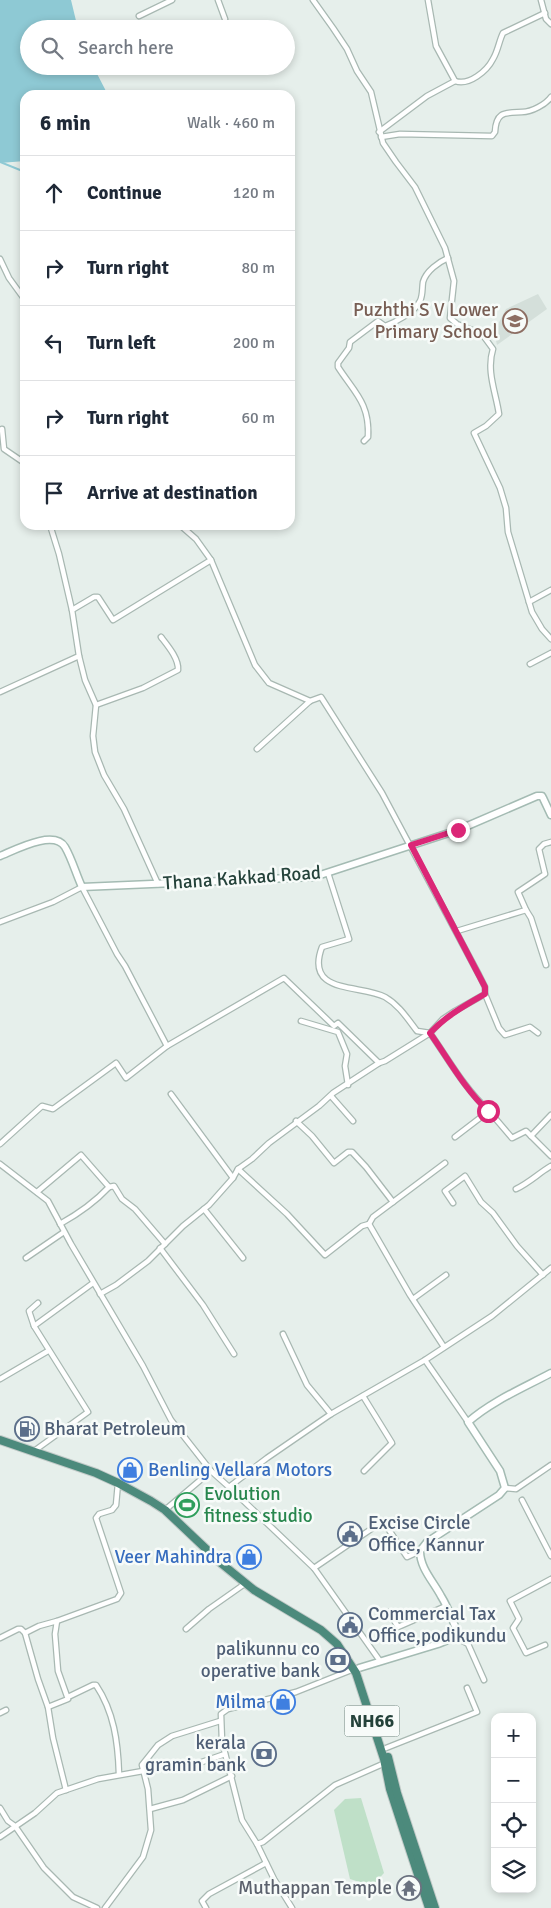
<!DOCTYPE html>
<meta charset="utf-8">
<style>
body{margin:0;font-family:Signika,sans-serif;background:#f2f2f3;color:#1f2937}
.controls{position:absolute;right:15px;bottom:15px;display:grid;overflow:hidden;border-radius:10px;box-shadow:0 2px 8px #0003}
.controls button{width:45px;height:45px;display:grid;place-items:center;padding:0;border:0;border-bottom:1px solid #e0e1e3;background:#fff;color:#1f2937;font:25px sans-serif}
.stop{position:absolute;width:15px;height:15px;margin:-11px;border:4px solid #db2777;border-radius:50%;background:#fff}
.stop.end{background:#db2777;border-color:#fff;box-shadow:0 1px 5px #0008}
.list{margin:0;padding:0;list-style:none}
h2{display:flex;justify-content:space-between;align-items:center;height:65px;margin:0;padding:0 20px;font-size:21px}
h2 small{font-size:16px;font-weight:400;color:#747a83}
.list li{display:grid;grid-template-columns:32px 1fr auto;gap:15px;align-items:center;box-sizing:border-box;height:75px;padding:0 20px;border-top:1px solid #e0e1e3}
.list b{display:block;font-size:19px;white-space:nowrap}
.list em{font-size:16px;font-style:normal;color:#747a83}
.icon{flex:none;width:28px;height:28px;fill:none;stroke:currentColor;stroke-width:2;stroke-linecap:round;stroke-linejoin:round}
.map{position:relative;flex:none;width:551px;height:1908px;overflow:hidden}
.search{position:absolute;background:#fff;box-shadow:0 2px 8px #0003;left:20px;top:20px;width:275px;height:55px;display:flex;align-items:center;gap:12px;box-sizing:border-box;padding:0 18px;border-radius:28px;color:#747a83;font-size:19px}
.panel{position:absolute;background:#fff;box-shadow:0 2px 8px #0003;left:20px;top:90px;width:275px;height:440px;border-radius:15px}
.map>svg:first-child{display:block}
.built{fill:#d4dfda}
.green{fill:#bfe0c8}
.water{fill:#8ec9d4}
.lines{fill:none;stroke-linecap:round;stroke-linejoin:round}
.stream{stroke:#8ec9d4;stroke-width:2}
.minor-casing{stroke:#a8b8b2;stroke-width:7}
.secondary-casing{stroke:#a4bbb3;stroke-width:9}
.trunk-casing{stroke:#c2cac8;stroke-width:10}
.minor{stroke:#fff;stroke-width:4.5}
.secondary{stroke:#fff;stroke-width:6}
.trunk{stroke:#4c8a7c;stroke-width:8}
.route{stroke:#db2777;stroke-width:6}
.labels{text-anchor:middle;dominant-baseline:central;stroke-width:5;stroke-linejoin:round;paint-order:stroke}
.shield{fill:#f7fbf9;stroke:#637a73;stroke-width:1}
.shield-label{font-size:18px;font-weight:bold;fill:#24423a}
.education-label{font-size:19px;fill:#785e54;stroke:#f7fbf9;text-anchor:end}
.street-label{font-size:19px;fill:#24423a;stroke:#f7fbf9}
.service-label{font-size:19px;fill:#4e5e75;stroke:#f7fbf9;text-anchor:start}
.shop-label{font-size:19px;fill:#366cbe;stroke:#f7fbf9;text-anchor:end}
.leisure-label{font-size:19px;fill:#27864d;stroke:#f7fbf9;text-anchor:start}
.worship-label{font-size:19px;fill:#5b616d;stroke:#f7fbf9;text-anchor:end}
</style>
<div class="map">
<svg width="551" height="1908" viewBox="0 0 551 1908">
<rect width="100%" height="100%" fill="#e6efeb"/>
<polygon class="built" points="538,294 547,309 497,345 494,332 506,309"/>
<polygon class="green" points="361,1798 384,1873 372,1886 350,1879 334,1810 345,1799"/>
<polygon class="water" points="0,0 71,0 78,29 29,29 29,66 93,66 108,95 25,95 25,161 0,163"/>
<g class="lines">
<polyline class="stream" points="0,162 25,172"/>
<defs>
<g id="minor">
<polyline points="218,0 225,19"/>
<path d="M313 0 333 28 347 49 357 71 371 92 383 143 396 162 415 187 445 248 454 281 450 318 457 324 482 334 493 349C486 371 496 393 499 414L486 426 474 433 500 488 506 508 508 532 532 612 542 629 551 639"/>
<polyline points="541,0 546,19 551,24"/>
<polyline points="139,16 172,0"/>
<path d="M455 81C469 86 487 71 493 59 498 51 499 41 503 33L545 13"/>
<polyline points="379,132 427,96 455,81 436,46 428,0"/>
<path d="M381 137 400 134 492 136 495 132C496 111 505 113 522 112 532 112 546 104 551 97"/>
<polyline points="0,259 9,278 25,300"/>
<polyline points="2,429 4,449 23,462 25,469"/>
<path d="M364 441 368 437C370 403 354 392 338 367V363L349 348 350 342 378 321 385 326C396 322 415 312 420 301 423 295 422 288 423 282 426 271 439 262 448 258"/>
<polyline points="50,525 59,554 72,610"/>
<polyline points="180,525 196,539 211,560 255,665 269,683 310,701"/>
<polyline points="529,602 551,590"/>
<polyline points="79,656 85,680 96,705 93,736 95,752 104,775 124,809 158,884"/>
<polyline points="530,664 551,653"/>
<polyline points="0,692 79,656 72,610 94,597 98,597 113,620 211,560"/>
<path d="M96 705 143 688 178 670C179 659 168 646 161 637"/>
<path d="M328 873 349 939 322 947C304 995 361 984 385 997 399 1005 407 1018 417 1031L430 1033C449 1060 464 1088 489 1111"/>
<polyline points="526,910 531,918 546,965"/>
<polyline points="0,922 53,902 82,887 117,954 125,966 167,1046"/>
<polyline points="457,931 526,910 518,892 545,874 539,849 544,844 551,842"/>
<polyline points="485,994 499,1028 505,1035 530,1027 538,1033"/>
<polyline points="301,1021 338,1032 347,1054 345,1066 348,1085"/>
<polyline points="171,1094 233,1178"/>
<polyline points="331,1096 353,1121"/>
<polyline points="296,1121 312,1136 334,1163 348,1152 352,1152 366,1167 393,1202"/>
<polyline points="531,1136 551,1115"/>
<polyline points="455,1137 489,1111 512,1138 526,1131 551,1156"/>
<polyline points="0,1144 42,1106 53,1109 116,1063 126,1078 167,1046 284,978 334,1026 338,1023 379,1063"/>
<polyline points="0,1164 48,1201 71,1244 143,1366 171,1420 211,1471"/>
<polyline points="238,1169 287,1214 325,1255 362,1226 369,1224"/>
<polyline points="109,1187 114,1186 122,1199 135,1209 165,1244"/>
<path d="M516 1189C529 1183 539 1173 551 1166"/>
<path d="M37 1192 81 1155 109 1187C95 1202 78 1214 60 1224"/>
<polyline points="453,1203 445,1191 465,1176 481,1202 493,1213 517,1246 543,1275"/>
<polyline points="204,1209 243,1258"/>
<polyline points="160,1248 203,1305 234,1354"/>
<polyline points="26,1258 64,1232"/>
<polyline points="100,1294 116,1285 148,1261 183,1226 209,1205 233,1178 238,1169 252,1159 269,1143 319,1106 333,1093 379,1063 385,1061 430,1033 443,1019 455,1011 485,994 485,987 479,975 382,793 321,697 310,701 257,749"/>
<polyline points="413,1299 446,1275"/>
<polyline points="34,1326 29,1311 38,1303"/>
<polyline points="283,1334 307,1385 331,1414"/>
<polyline points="444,1347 410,1295 369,1224 373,1217 445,1163"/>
<polyline points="425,1360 468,1422"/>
<polyline points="0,1379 48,1351"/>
<polyline points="363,1396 392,1443 364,1471"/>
<polyline points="34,1451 88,1412 34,1326 93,1283"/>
<polyline points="229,1487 314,1568 380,1661"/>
<polyline points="505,1488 516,1489 551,1465"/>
<polyline points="522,1500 551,1556"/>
<polyline points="165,1510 211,1471 229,1487 267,1458 331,1414 425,1360 492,1316 551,1268"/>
<polyline points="314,1568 383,1521 407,1557 420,1551"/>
<polyline points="389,1612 398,1627 446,1606"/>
<polyline points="57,1621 117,1599 121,1593 96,1518 99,1514 112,1510 116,1505 118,1483"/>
<polyline points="186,1629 209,1609 246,1583"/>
<polyline points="25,1633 39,1626 57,1621 55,1634 58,1671 68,1699 48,1707"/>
<polyline points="455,1637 468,1644 484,1680"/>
<polyline points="0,1638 18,1629 21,1629 25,1633 38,1679 48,1707 53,1738 66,1790"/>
<polyline points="545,1645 526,1653 513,1628 519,1619 510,1601 551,1579"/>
<path d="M68 1697 93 1685H96C114 1712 118 1742 119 1774"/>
<polyline points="0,1713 6,1710"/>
<polyline points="386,1748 477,1712 467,1688"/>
<polyline points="199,1763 225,1754"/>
<polyline points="0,1808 8,1821 15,1826 44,1868 73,1897 97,1908"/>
<polyline points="150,1809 183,1800 232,1776"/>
<polyline points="0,1837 35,1813 57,1793 98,1779 143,1771"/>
<polyline points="257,1844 263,1842 335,1785 385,1763"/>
<polyline points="105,1908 143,1857 151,1830 148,1789 142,1765 158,1745 172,1736 220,1721"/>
<polyline points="206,1908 202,1901 209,1894 266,1863"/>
<polyline points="292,1908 274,1879 257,1844 242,1820 222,1741 221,1714 228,1709 296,1692 354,1669"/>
</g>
<g id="secondary">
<path d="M0 856C15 850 54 829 65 847 72 859 76 874 82 887L314 877 458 830 537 796H542L543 798 551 815"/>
<path d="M359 1668 438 1644 455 1637 457 1631C452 1619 448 1607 441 1596 433 1581 420 1568 420 1551L427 1542 499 1495 505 1488 500 1471 468 1422C492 1401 523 1388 551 1373"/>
</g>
<g id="trunk">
<polyline points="0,1440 96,1473 118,1483 151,1501 165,1510 222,1564 254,1590 321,1630 337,1644 356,1673 384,1759 390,1789 403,1829 429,1908"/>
<polyline points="388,1757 397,1793 435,1908"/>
</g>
</defs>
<use href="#minor" class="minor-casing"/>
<use href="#secondary" class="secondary-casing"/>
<use href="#trunk" class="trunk-casing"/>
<use href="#minor" class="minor"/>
<use href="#secondary" class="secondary"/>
<use href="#trunk" class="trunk"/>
</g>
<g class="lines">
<path class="route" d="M458 830 411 845 485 987V994C464 1006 446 1016 430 1033 449 1060 464 1088 488 1111"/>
</g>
<defs>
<symbol id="school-ring" viewBox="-11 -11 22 22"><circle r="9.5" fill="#f7fbf9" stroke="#8d6e63" stroke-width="1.5"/><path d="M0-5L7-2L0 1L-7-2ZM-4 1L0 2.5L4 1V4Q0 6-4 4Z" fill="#8d6e63"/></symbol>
<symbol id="fuel-ring" viewBox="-11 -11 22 22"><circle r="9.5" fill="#f7fbf9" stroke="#5c6f8a" stroke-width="1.5"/><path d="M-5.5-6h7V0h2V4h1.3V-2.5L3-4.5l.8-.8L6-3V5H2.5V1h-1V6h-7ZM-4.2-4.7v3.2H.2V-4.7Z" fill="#5c6f8a"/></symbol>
<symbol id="shop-ring" viewBox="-11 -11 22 22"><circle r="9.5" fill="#f7fbf9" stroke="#3f7fe0" stroke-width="1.5"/><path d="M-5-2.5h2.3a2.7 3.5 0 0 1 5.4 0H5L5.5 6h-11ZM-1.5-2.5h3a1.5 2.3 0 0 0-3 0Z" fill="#3f7fe0"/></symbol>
<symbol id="stadium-ring" viewBox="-11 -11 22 22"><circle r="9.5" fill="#f7fbf9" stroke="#2e9e5b" stroke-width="1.5"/><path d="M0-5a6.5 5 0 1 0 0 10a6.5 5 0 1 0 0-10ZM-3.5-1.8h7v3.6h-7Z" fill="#2e9e5b"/></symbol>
<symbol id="civic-ring" viewBox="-11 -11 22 22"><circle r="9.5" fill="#f7fbf9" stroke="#5c6f8a" stroke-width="1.5"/><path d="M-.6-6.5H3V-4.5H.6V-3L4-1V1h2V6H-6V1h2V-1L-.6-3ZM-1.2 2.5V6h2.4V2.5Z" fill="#5c6f8a"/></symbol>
<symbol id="bank-ring" viewBox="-11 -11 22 22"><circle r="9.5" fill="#f7fbf9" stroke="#5c6f8a" stroke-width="1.5"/><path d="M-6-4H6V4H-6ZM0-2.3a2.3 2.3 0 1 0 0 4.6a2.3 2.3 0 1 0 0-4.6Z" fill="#5c6f8a"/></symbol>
<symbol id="temple-ring" viewBox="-11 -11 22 22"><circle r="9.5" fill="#f7fbf9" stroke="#6b7280" stroke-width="1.5"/><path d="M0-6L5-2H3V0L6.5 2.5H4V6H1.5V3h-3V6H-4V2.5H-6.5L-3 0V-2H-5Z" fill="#6b7280"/></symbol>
</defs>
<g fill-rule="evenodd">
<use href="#school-ring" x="501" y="307" width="28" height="28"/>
<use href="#fuel-ring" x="13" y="1415" width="28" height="28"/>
<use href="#shop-ring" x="116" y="1456" width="28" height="28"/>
<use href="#stadium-ring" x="173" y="1491" width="28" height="28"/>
<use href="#civic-ring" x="336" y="1520" width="28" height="28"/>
<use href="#shop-ring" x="235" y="1543" width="28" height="28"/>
<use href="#civic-ring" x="336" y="1611" width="28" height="28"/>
<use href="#bank-ring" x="324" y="1646" width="28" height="28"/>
<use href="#shop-ring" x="269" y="1688" width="28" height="28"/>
<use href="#bank-ring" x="250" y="1740" width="28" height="28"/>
<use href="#temple-ring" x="395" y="1874" width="28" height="28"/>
</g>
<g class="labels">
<rect class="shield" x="344.5" y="1705.5" width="55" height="31" rx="4"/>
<g class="shield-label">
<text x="372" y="1721">NH66</text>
</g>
<g class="education-label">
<text x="498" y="310">Puzhthi S V Lower<tspan x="498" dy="22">Primary School</tspan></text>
</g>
<g class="street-label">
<text transform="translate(242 878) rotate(-4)">Thana Kakkad Road</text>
</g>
<g class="service-label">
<text x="44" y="1429">Bharat Petroleum</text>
<text x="368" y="1523">Excise Circle<tspan x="368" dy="22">Office, Kannur</tspan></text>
<text x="368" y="1614">Commercial Tax<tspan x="368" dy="22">Office,podikundu</tspan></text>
<text x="320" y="1649" text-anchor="end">palikunnu co<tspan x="320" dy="22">operative bank</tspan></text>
<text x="246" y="1743" text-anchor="end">kerala<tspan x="246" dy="22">gramin bank</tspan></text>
</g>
<g class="shop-label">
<text x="148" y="1470" text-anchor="start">Benling Vellara Motors</text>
<text x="232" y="1557">Veer Mahindra</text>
<text x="266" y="1702">Milma</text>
</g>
<g class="leisure-label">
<text x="204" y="1494">Evolution<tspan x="204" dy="22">fitness studio</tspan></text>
</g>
<g class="worship-label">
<text x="392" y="1888">Muthappan Temple</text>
</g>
</g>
</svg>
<div class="controls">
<button>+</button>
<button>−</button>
<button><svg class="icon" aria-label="locate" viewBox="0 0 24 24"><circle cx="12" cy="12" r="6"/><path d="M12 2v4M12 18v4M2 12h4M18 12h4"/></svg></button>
<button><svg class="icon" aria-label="layers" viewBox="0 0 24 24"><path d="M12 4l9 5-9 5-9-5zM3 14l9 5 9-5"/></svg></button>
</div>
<div class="stop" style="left:488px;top:1111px"></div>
<div class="stop end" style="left:458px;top:830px"></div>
<div class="search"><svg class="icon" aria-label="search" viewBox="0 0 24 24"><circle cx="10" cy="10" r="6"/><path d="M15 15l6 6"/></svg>Search here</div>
<section class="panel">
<h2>6 min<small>Walk · 460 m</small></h2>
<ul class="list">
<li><svg class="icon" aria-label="ahead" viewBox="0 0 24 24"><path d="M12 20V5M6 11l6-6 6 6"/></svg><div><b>Continue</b></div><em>120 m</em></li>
<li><svg class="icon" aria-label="right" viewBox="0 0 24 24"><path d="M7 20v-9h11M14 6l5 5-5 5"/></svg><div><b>Turn right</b></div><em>80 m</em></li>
<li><svg class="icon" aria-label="left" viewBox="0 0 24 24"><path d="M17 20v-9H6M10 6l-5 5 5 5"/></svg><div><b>Turn left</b></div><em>200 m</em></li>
<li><svg class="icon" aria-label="right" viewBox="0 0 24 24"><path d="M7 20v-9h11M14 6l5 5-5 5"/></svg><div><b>Turn right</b></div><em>60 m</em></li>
<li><svg class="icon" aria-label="arrive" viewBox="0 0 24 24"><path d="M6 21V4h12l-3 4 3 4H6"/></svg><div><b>Arrive at destination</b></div></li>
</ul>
</section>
</div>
